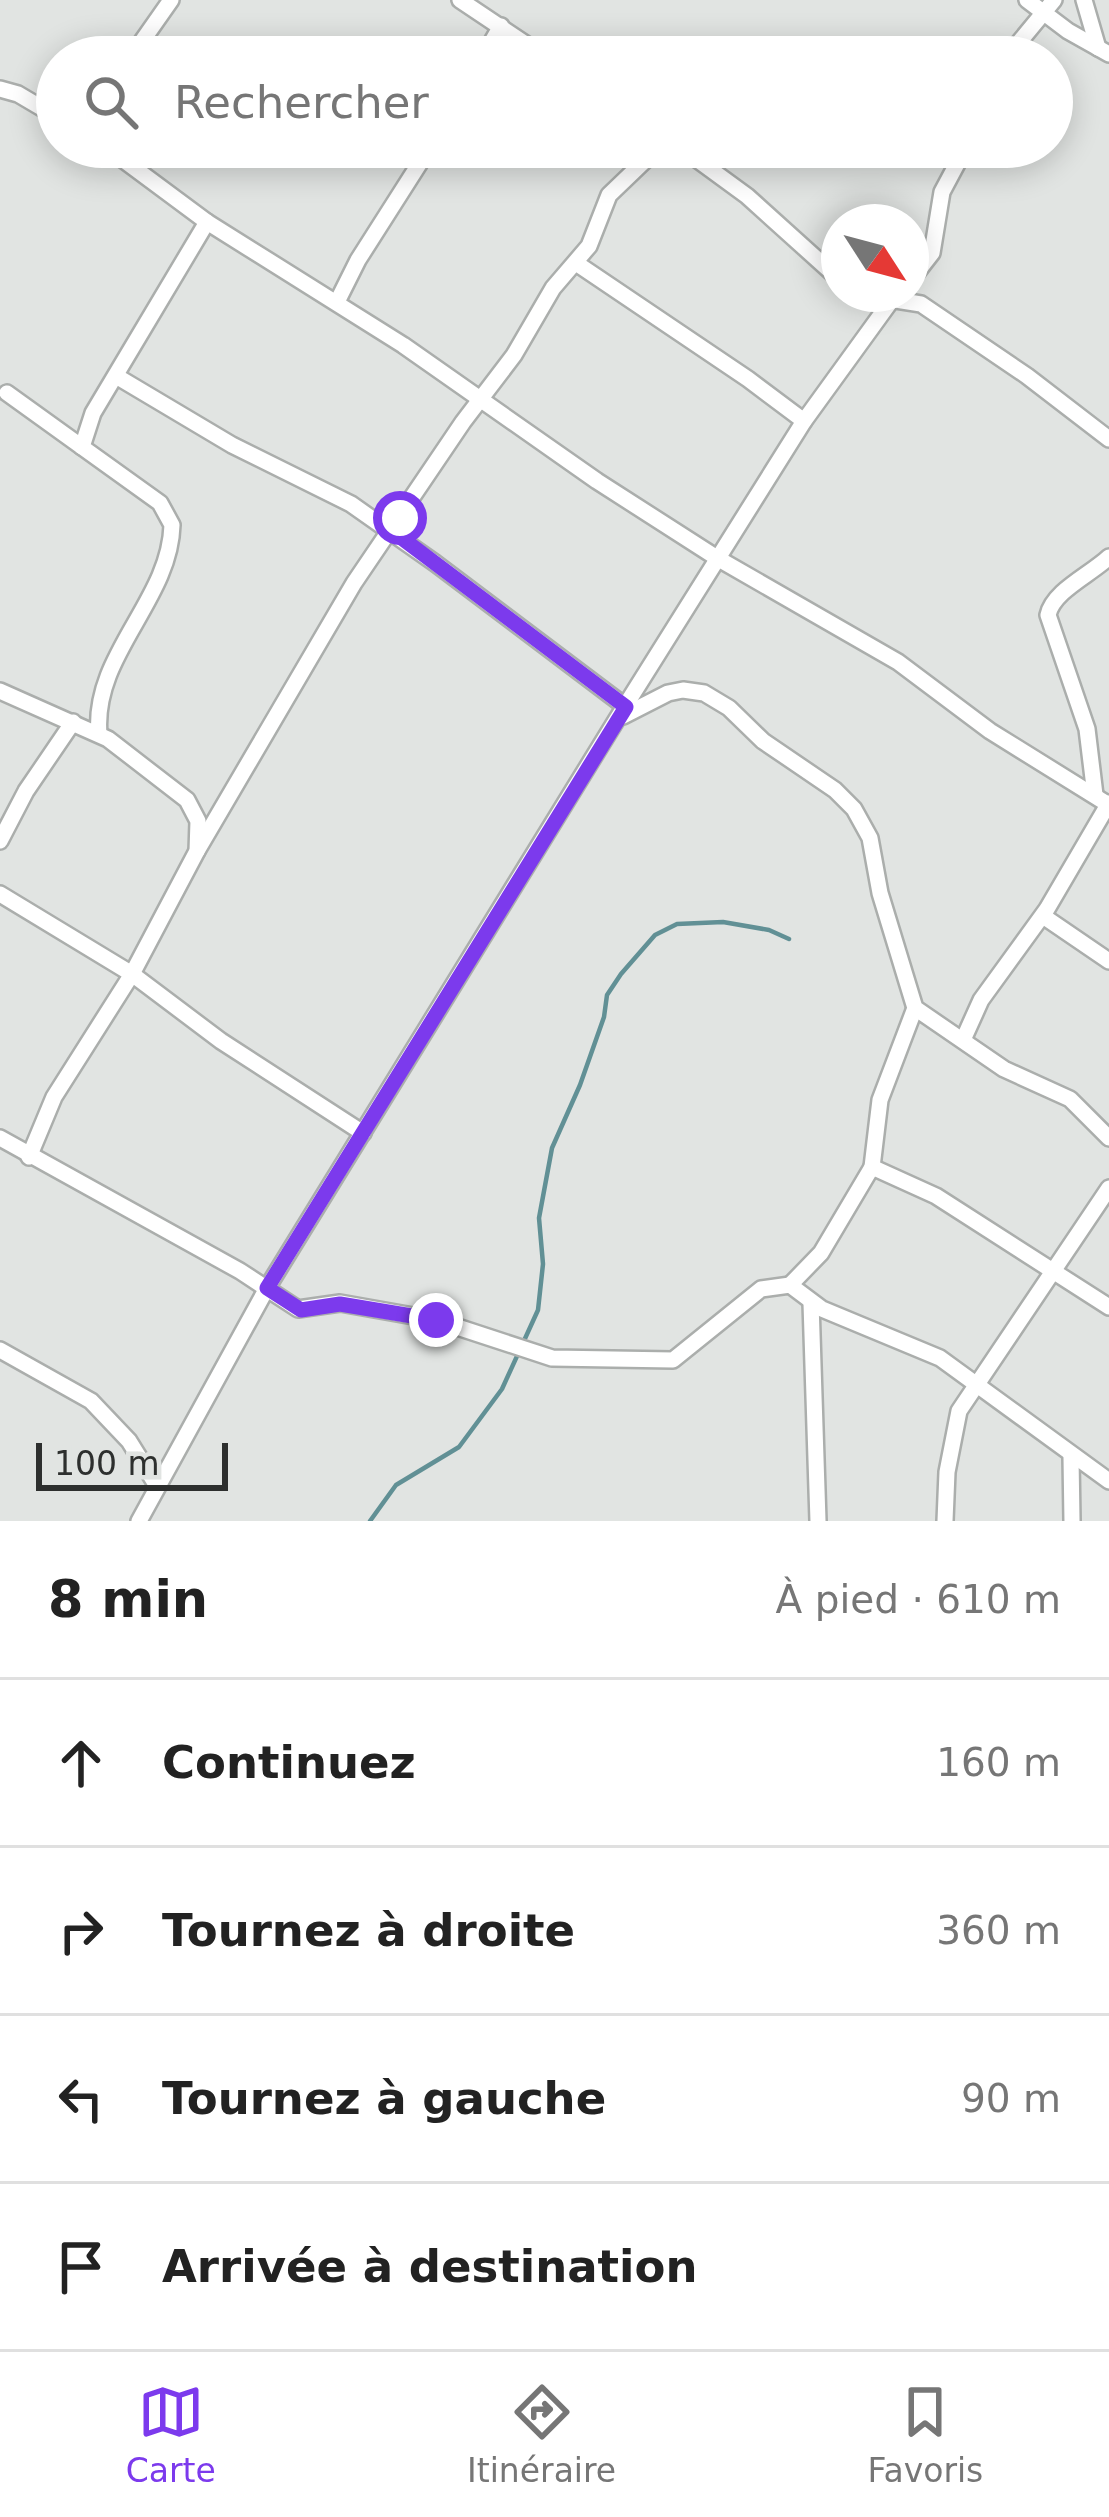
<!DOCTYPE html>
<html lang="fr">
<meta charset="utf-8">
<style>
body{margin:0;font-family:"DejaVu Sans",sans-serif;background:#f2f2f2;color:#222}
.compass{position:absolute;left:821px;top:204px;width:108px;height:108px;border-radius:50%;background:#fff;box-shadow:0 6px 30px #0003;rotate:126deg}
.scale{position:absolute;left:36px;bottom:30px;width:192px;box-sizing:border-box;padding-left:12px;border:6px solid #2d2f2e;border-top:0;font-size:33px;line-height:42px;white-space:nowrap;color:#2d2f2e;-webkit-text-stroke:9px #e1e4e2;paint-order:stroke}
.stop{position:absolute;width:36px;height:36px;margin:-27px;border:9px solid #7c3aed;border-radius:50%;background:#fff}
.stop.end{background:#7c3aed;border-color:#fff;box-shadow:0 3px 12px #0008}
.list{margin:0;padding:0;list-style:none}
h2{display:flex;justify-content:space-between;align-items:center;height:156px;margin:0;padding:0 48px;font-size:51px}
h2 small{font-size:39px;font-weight:400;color:#767676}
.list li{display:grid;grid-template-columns:78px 1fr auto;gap:36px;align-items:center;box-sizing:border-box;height:168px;padding:0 48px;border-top:3px solid #e0e0e0}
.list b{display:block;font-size:45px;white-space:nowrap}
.list em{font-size:39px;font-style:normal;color:#767676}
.icon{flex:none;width:66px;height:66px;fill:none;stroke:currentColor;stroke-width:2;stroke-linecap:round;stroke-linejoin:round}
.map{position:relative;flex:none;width:1109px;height:1521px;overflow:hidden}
.search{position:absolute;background:#fff;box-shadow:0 6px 30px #0003;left:36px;right:36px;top:36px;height:132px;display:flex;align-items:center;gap:30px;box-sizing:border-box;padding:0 42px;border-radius:66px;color:#767676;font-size:45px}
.sheet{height:828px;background:#fff}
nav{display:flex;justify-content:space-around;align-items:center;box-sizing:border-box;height:168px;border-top:3px solid #e0e0e0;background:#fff;font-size:33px;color:#767676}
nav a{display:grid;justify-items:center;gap:6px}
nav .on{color:#7c3aed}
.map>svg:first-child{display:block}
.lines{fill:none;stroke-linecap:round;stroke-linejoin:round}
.stream{stroke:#619095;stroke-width:4.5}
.street-casing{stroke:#abaeac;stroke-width:20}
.street{stroke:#fff;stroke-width:15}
.route{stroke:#7c3aed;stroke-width:15}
</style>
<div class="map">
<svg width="1109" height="1521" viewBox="0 0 1109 1521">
<rect width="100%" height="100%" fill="#e1e4e2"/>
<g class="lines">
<polyline class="stream" points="370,1521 396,1485 459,1447 502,1389 538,1310 543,1264 539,1218 552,1148 580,1085 604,1017 607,995 621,974 655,935 677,924 723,922 769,930 789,939"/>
<defs>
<g id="street">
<polyline points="460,0 545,57"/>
<polyline points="1027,0 1068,31 1109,54"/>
<polyline points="1084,0 1098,48"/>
<polyline points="131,57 171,0"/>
<polyline points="483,57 501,26"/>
<polyline points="1007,57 1054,0"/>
<polyline points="0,89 18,94 57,117"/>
<polyline points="106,147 207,222 403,345 597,481 717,558 898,662 990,731 1109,805"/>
<polyline points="680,147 747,196 839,279"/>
<polyline points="576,263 748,379 804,421"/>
<polyline points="911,280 932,253 942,192 966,147"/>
<polyline points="858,294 921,304 1027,376 1109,439"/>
<polyline points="337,302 358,260 430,147"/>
<polyline points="116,376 232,445 351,504 435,563 626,707"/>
<polyline points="7,393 82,447"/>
<polyline points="0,691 108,739 187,800 198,821 197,851 132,974 54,1097 29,1157"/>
<polyline points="623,716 668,693 683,690 704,693 729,708 763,741 835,790 854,809 870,838 880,893 915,1008 1004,1069 1070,1099 1109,1138"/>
<path d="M99 734C92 655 170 601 172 525L160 503 82 447 93 413 207 222"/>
<path d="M1095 795 1087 729 1048 615C1053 591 1090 575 1109 557"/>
<polyline points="0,841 26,791 73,722"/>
<polyline points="197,851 354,583 463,422 514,355 553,288 589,246 609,195 659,147"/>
<polyline points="0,894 132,974 221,1041 363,1133"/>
<polyline points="1043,916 1109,961"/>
<polyline points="963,1040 981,1000 1047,909 1109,803"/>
<polyline points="0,1138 240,1271 298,1309 340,1303 436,1320 552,1358 673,1360 761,1289 790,1285 822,1309 940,1358 1109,1481"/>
<polyline points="872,1167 880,1100 915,1008"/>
<polyline points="790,1285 821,1253 872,1167 936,1196 1109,1307"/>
<polyline points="811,1303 818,1521"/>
<polyline points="0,1350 91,1401 129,1441 157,1486"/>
<polyline points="1071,1457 1072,1521"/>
<polyline points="139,1521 267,1288 617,719 804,421 896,294"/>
<polyline points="945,1521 947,1472 959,1411 1109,1188"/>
</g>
</defs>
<use href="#street" class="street-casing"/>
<use href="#street" class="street"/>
</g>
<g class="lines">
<polyline class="route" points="400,518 391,530 626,707 267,1288 301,1310 340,1304 436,1320"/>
</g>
</svg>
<svg class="compass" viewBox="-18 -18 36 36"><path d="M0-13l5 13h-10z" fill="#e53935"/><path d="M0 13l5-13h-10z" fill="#767676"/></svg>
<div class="scale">100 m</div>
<div class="stop" style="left:400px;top:518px"></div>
<div class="stop end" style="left:436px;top:1320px"></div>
<div class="search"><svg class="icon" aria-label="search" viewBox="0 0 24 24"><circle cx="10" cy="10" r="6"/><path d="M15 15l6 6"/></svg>Rechercher</div>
</div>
<section class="sheet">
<h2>8 min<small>À pied · 610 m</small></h2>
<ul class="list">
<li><svg class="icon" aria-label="ahead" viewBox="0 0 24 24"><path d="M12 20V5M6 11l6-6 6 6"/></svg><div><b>Continuez</b></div><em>160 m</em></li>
<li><svg class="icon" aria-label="right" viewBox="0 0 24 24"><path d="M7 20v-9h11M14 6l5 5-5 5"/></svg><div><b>Tournez à droite</b></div><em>360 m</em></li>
<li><svg class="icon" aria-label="left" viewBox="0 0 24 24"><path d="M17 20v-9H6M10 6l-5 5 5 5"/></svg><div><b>Tournez à gauche</b></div><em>90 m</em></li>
<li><svg class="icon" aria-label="arrive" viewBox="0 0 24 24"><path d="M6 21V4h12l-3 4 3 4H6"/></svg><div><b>Arrivée à destination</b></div></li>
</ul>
</section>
<nav>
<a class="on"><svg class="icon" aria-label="map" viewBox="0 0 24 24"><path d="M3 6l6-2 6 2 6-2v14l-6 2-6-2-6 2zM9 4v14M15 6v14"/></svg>Carte</a>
<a><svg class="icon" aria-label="directions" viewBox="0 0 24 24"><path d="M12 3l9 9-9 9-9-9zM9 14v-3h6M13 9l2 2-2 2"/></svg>Itinéraire</a>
<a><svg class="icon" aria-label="saved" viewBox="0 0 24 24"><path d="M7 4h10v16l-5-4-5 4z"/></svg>Favoris</a>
</nav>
